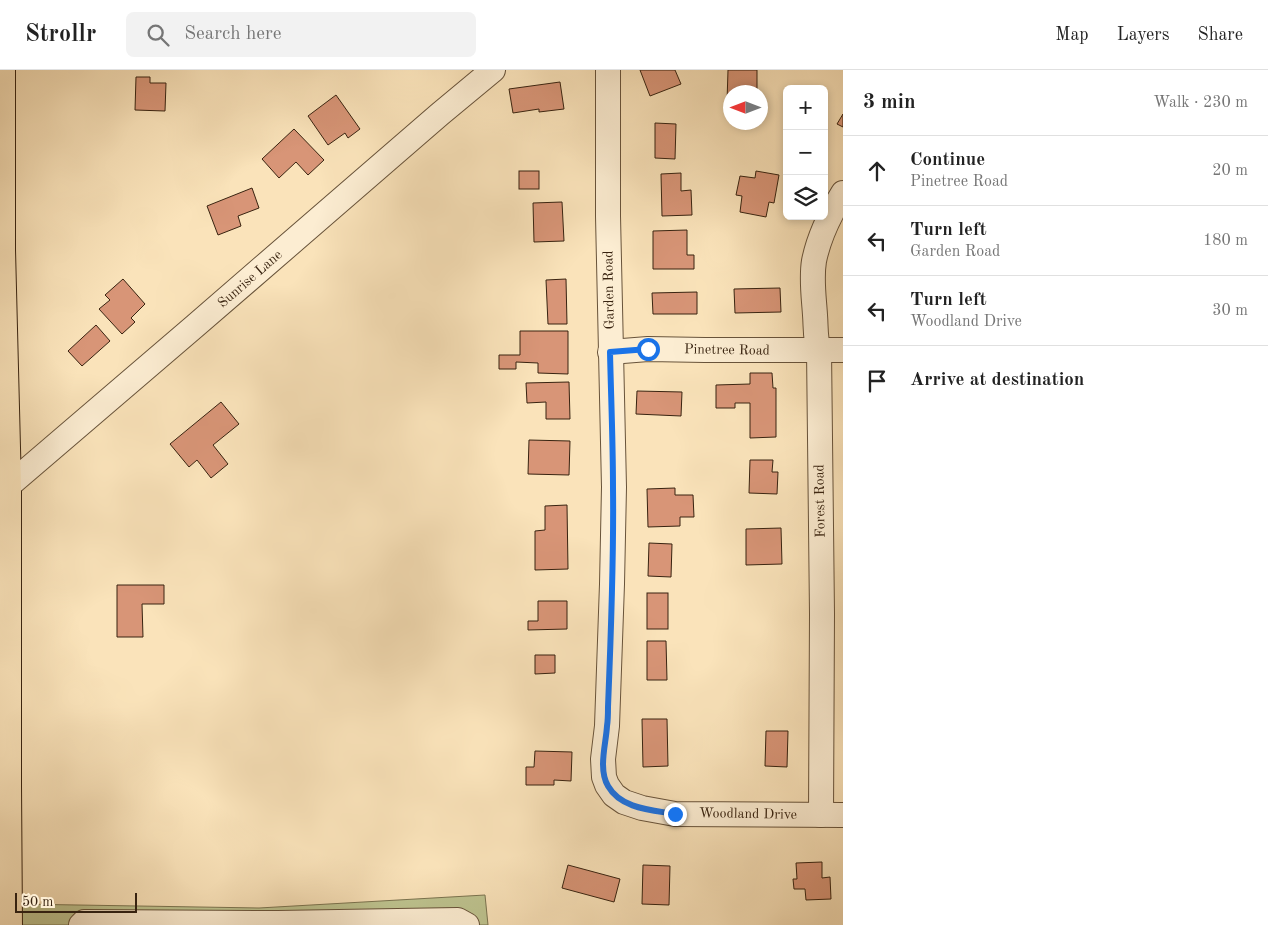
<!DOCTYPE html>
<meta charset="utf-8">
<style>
body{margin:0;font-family:"Old Standard TT",serif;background:#f2f2f2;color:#222}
.controls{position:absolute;right:15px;top:15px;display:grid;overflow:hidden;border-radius:8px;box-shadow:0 2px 8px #0003}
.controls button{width:45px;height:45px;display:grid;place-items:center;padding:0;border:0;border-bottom:1px solid #e0e0e0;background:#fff;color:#222;font:25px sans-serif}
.compass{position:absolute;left:723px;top:15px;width:45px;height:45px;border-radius:50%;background:#fff;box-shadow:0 2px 8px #0003;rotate:270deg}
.scale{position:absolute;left:15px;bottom:12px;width:122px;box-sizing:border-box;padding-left:5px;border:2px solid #382310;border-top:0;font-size:14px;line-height:18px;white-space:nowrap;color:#382310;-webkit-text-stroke:4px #fcedd2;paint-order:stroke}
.stop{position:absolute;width:15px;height:15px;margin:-11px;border:4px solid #1a73e8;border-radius:50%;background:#fff}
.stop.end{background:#1a73e8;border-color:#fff;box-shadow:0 1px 5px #0008}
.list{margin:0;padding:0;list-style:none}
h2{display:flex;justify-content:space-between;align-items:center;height:65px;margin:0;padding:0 20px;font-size:21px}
h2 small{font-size:16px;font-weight:400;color:#767676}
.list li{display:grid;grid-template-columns:32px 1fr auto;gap:15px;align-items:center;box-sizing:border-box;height:70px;padding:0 20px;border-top:1px solid #e0e0e0}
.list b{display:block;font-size:19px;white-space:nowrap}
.list p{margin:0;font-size:16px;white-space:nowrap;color:#767676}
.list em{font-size:16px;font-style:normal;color:#767676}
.icon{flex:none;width:28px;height:28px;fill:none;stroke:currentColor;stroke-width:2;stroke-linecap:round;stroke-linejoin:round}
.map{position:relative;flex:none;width:843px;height:855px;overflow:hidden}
header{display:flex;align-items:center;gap:30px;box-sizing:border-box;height:70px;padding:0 25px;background:#fff;border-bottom:1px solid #e0e0e0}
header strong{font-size:24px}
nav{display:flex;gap:28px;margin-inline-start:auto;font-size:18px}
.search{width:350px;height:45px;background:#f2f2f2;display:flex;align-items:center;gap:12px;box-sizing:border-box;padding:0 18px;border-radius:8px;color:#767676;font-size:19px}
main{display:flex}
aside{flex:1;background:#fff}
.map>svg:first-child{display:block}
.green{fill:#bec490;stroke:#7b7450}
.building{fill:#d89577;stroke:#382310}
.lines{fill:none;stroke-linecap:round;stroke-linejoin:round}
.minor-casing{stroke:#68533a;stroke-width:26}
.major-casing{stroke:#382310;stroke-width:30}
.minor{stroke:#fcedd2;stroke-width:24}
.major{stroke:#fae3ba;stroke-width:28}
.route{stroke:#1a73e8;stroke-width:6}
.labels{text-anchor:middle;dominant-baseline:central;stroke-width:4.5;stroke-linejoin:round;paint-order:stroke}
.street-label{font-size:14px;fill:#382310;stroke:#fcedd2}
</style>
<header>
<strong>Strollr</strong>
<div class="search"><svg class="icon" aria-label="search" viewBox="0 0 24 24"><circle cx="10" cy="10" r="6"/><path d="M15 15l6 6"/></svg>Search here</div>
<nav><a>Map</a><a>Layers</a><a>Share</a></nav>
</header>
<main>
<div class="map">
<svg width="843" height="855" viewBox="0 0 843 855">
<rect width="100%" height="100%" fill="#fae3ba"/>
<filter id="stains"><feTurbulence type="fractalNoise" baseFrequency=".004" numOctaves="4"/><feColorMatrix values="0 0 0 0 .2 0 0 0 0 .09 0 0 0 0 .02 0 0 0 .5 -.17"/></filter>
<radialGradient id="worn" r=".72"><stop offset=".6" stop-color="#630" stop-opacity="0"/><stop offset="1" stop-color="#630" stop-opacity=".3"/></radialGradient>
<polygon class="green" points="485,825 488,855 18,855 17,834 259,838"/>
<g class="building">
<polygon points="640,0 675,0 681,14 650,26"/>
<polygon points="728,0 757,0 757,22 730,22 730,32 727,32"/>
<polygon points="136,7 150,7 150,13 166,13 165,41 135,40"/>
<polygon points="560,12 564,39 539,42 539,39 513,43 509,19"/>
<polygon points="336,25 360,59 348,68 345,63 328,75 308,46"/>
<polygon points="843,44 843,57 837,54"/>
<polygon points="655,53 676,54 675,89 655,88"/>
<polygon points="294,59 324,90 308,105 296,92 279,108 262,89"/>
<rect x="519" y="101" width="20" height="18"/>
<polygon points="756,101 779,105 774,133 769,132 766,147 740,142 742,126 736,125 740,106 755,108"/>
<polygon points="681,103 681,121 691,120 692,145 662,146 661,104"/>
<polygon points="252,118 259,138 238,146 241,156 218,165 207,136"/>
<polygon points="562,132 564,171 534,172 533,133"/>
<polygon points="687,160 687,185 694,185 694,199 653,199 653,161"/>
<polygon points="123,209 145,234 131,248 135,252 122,264 99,239 110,230 105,225"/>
<polygon points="566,209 567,254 548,254 546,210"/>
<polygon points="780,218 781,242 735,243 734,219"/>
<polygon points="697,222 697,244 653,244 652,223"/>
<polygon points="96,255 110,271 82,296 68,281"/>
<polygon points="520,261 568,261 568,304 538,303 538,293 516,292 516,299 499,299 499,285 520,285"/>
<polygon points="750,303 772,303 773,318 776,318 776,367 750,368 750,333 735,333 735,338 716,338 716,315 750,314"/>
<polygon points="569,312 570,349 546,349 546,332 527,333 526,313"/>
<polygon points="637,321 682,322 681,346 636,344"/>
<polygon points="221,332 239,354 213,375 228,394 211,408 197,390 189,397 170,374"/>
<polygon points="529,370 570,371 569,405 528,404"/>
<polygon points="750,390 773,390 772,402 778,402 777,424 749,423"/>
<polygon points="675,418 675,425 693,425 694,447 680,447 680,456 648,457 647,419"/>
<polygon points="567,435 568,499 535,500 535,461 545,460 545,436"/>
<polygon points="781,458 782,494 746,495 746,459"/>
<polygon points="649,473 672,474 671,507 648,506"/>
<polygon points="117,515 164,515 164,534 142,534 143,567 117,567"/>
<rect x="647" y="523" width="21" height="36"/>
<polygon points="538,531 567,531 567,559 528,560 528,551 538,551"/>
<polygon points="647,571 666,571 667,610 647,610"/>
<polygon points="535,585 555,585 555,603 535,604"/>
<polygon points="642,649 667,649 668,696 643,697"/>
<polygon points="766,661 788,661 787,697 765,696"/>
<polygon points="535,681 572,682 571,711 554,710 554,715 526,715 526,697 534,697"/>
<polygon points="822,792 822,808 830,807 831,829 806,830 805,819 794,819 793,809 797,809 796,793"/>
<polygon points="568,795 620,809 614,832 562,818"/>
<polygon points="643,795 670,796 669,835 642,834"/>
</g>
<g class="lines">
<defs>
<g id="minor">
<polyline points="608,0 608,146 614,417 612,514 607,656 603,689 604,707 607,715 614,725 624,732 642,738 675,744 843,745"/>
<polyline points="610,282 648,279 705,280 843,280"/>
<polyline points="7,417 195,256 440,44 493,0"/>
<path d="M821 745 822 544 819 280C815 270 816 257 815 245 814 228 811 209 814 191 819 166 830 144 843 123"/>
<polyline points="81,855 84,852 278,853 458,850 467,855"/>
</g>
<polyline id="major" points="1,0 1,180 7,417 7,716 8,855"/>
</defs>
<use href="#minor" class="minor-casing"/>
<use href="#major" class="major-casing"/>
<use href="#minor" class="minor"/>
<use href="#major" class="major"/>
</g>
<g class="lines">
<path class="route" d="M648 279 610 282C611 327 613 372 613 418 614 491 611 564 608 637 608 643 608 650 607 656 606 674 598 699 608 716 621 739 652 740 675 744"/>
</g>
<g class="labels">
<g class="street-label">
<text transform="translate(250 209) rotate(-41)">Sunrise Lane</text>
<text transform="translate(609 220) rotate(-91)">Garden Road</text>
<text transform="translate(727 280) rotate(1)">Pinetree Road</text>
<text transform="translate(820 431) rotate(-91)">Forest Road</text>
<text transform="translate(748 744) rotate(1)">Woodland Drive</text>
</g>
</g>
<rect width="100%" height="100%" filter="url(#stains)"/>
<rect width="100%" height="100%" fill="url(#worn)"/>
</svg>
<div class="controls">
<button>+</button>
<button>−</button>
<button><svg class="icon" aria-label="layers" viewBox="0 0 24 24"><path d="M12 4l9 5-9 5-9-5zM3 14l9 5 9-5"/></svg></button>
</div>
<svg class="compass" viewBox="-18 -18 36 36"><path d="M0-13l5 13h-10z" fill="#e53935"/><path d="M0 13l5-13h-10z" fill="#767676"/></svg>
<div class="scale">50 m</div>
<div class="stop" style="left:648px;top:279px"></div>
<div class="stop end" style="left:675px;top:744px"></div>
</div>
<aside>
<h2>3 min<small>Walk · 230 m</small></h2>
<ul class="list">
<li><svg class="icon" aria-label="ahead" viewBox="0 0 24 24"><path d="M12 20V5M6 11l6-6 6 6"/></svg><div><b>Continue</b><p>Pinetree Road</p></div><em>20 m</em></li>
<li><svg class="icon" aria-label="left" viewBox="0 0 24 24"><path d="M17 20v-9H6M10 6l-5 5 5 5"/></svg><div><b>Turn left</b><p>Garden Road</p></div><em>180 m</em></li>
<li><svg class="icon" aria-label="left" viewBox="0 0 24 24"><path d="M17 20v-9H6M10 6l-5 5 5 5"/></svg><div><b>Turn left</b><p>Woodland Drive</p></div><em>30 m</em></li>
<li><svg class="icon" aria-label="arrive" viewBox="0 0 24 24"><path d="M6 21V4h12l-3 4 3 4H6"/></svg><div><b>Arrive at destination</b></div></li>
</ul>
</aside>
</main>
